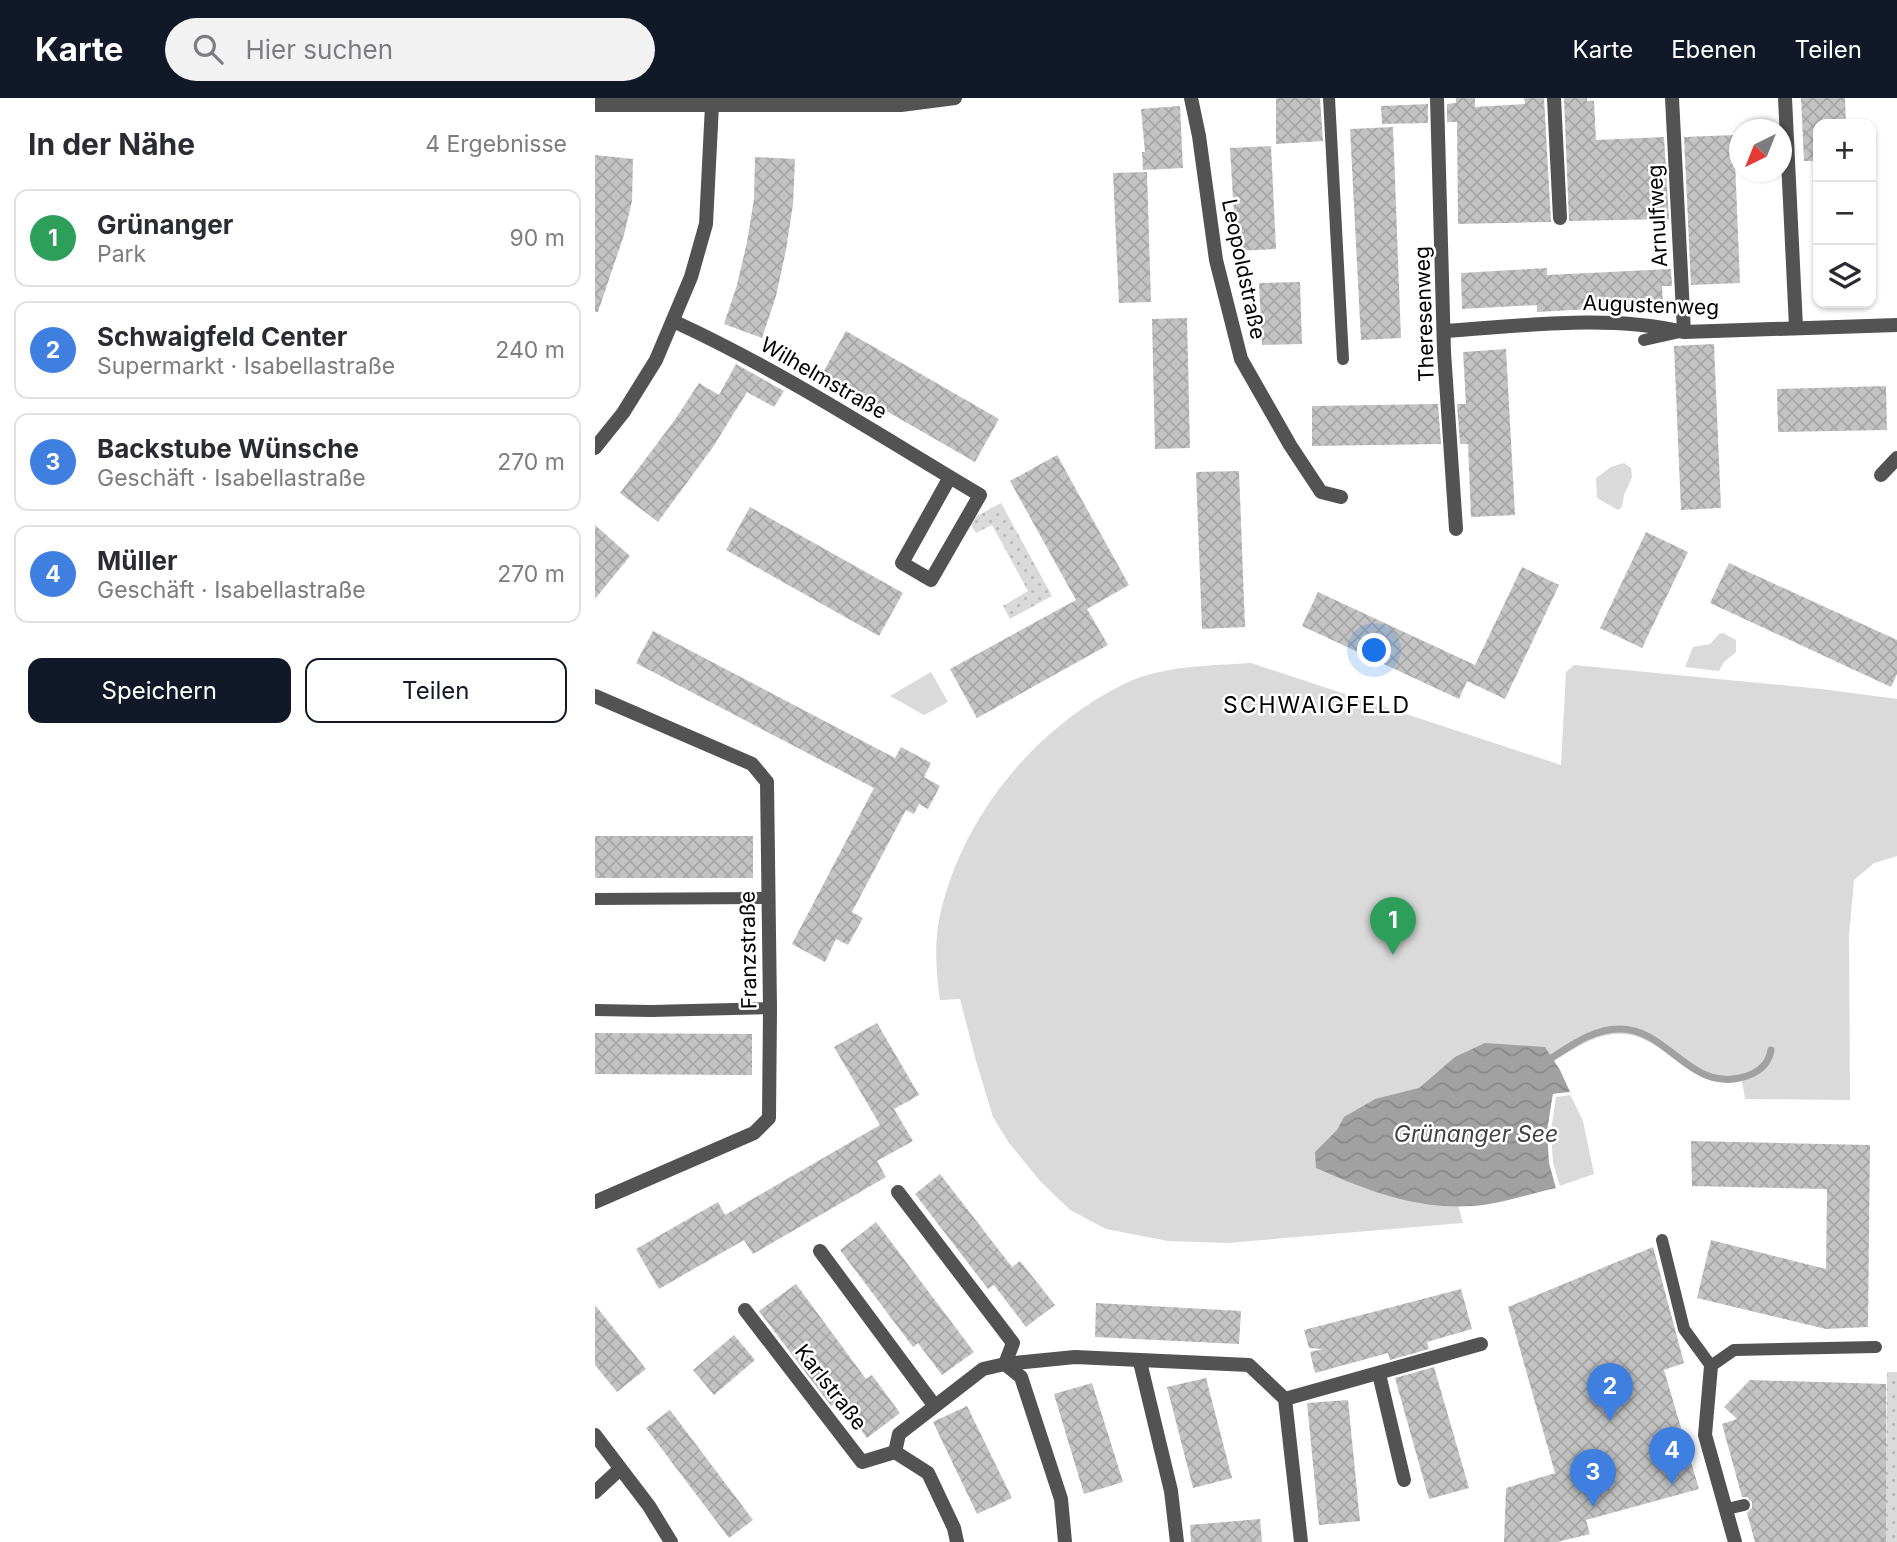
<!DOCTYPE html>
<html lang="de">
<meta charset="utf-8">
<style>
body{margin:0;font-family:Inter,sans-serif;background:#f2f2f3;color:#2b2b33}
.controls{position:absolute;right:21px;top:21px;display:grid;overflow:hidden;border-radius:14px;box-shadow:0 2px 5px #0004}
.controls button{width:63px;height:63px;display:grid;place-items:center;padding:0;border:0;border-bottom:2px solid #e1e1e2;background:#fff;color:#2b2b33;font:35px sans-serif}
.compass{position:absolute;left:1134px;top:21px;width:63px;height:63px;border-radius:50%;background:#fff;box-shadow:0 2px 5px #0004;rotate:223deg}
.you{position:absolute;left:780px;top:553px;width:24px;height:24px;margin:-18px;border:5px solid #fff;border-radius:50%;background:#1a73e8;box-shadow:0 0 0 10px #1a73e833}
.badge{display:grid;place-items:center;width:46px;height:46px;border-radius:50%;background:#111827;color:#fff;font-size:23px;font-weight:700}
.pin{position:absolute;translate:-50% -58px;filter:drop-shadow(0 2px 4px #0008)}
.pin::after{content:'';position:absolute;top:37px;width:24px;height:21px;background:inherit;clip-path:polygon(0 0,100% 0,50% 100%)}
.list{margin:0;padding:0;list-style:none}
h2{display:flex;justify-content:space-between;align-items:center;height:91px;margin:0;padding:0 28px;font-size:30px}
h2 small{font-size:23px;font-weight:400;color:#7c7c81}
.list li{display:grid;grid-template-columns:46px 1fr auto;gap:21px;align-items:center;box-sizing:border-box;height:98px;margin:0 14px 14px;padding:0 14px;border:2px solid #e1e1e2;border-radius:14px}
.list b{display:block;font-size:26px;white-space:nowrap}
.list p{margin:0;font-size:23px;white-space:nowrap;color:#7c7c81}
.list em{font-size:23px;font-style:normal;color:#7c7c81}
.actions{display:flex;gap:14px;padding:21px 28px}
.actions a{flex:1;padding:16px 0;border:2px solid #111827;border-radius:14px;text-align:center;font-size:24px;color:#111827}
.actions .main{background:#111827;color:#fff}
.icon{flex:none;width:38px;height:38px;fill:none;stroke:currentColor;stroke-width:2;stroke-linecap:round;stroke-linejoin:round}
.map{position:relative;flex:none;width:1302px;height:1444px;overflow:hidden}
header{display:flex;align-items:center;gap:42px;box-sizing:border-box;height:98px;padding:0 35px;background:#111827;color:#fff}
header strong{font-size:33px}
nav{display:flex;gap:38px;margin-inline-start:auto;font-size:24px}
.search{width:490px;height:63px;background:#f2f2f3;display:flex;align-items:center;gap:18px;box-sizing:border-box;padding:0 24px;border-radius:38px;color:#7c7c81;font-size:26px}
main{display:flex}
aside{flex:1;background:#fff}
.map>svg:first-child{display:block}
.grass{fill:url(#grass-dots)}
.green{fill:#dadada}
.water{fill:url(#water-waves)}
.pier{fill:#fff}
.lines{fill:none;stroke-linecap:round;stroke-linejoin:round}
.stream{stroke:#a1a1a1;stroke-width:7}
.building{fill:url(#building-cross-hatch)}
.lane{stroke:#535353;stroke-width:12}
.street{stroke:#535353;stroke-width:14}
.labels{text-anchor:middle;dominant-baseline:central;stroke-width:5;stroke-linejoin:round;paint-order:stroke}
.street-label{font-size:21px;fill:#000;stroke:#fff}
.neighbourhood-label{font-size:23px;letter-spacing:2px;fill:#000;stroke:#fff}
.water-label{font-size:23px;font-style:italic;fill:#424242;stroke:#fff}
</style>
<header>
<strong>Karte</strong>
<div class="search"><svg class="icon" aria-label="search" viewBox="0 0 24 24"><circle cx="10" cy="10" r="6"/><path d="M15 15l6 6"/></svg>Hier suchen</div>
<nav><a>Karte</a><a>Ebenen</a><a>Teilen</a></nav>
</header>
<main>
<aside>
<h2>In der Nähe<small>4 Ergebnisse</small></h2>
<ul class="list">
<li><span class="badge" style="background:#2e9e5b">1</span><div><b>Grünanger</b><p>Park</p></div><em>90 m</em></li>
<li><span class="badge" style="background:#3f7fe0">2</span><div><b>Schwaigfeld Center</b><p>Supermarkt · Isabellastraße</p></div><em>240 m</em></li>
<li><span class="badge" style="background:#3f7fe0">3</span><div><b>Backstube Wünsche</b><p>Geschäft · Isabellastraße</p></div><em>270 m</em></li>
<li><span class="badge" style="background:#3f7fe0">4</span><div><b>Müller</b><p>Geschäft · Isabellastraße</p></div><em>270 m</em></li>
</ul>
<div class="actions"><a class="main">Speichern</a><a>Teilen</a></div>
</aside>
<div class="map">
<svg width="1302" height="1444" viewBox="0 0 1302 1444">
<defs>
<pattern id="grass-dots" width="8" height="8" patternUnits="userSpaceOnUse" patternTransform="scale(1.75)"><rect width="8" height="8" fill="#dadada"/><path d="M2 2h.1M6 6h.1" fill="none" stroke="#b9b9b9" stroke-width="1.8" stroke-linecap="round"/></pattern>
<pattern id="water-waves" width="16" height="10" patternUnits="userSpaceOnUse" patternTransform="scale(1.75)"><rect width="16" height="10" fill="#a1a1a1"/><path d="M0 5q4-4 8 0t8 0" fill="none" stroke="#898989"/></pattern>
<pattern id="building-cross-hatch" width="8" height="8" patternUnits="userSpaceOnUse" patternTransform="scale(1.75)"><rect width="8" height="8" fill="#c3c3c3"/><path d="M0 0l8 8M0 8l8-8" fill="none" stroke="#a6a6a6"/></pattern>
</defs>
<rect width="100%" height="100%" fill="#fff"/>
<g class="grass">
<polygon points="406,405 457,498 415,521 408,508 433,493 397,427 381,435 376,427 380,419"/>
<polygon points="1292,1274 1302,1274 1302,1444 1290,1444"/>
</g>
<g class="green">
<polygon points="1029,365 1036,370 1037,379 1029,397 1027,409 1023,412 1002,400 1001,380 1016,369"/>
<polygon points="1128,535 1141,542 1141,554 1129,564 1124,573 1090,569 1098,549 1115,546 1124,536"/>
<path d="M656 565 966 667 971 574 979 567 1227 591 1302 601V758L1279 765 1259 782 1254 838 1255 1002 1150 1001 1147 983C1134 984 1121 985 1109 980 1080 968 1058 935 1024 936 1000 936 979 951 959 963L988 1023 999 1076C955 1092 909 1106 863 1107L868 1125 632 1145 573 1143 511 1131 475 1112 445 1083 414 1045 398 1019 381 963 365 901 345 902C341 875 339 844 345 817 367 719 440 629 531 585 570 567 614 568 656 565Z"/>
<polygon points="336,574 353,604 329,617 295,598"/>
</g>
<path class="water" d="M890 945 950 949 965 972 975 994 958 996C952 1031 951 1055 961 1090 937 1095 912 1104 888 1107 827 1114 775 1094 721 1070L720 1054 742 1032 749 1019 780 1001 824 990 860 959Z"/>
<polygon class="pier" points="975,994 976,997 961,999 956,1033 958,1065 965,1088 961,1090 954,1065 952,1033 958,996"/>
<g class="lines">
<path class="stream" d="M958 959C978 946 1001 930 1026 931 1075 932 1096 997 1152 978 1166 973 1174 965 1176 952"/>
</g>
<g class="building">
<polygon points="681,0 725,0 728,43 681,46"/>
<polygon points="861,0 880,0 880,9 930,6 929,0 949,0 956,124 863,126 862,24 852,24 852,6 861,5"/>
<polygon points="969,0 992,0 992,3 999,3 1001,42 1069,39 1074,121 974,123"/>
<polygon points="1206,0 1250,0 1251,26 1223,26 1223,63 1209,63"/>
<polygon points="833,6 833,25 787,26 786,8"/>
<polygon points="585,8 588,70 548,72 547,54 550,54 546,11"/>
<polygon points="798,29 806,240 766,242 755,31"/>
<polygon points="1139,37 1145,185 1096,187 1089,39"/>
<polygon points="676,48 681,151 641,153 635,50"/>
<polygon points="0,57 38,61 37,103 29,137 3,214 0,214"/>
<polygon points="160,59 200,61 198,106 191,152 181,198 167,240 129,226 142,187 152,144 159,101"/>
<polygon points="552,74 556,204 524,205 518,75"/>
<polygon points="952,170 952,177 1076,171 1077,188 1067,188 1068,207 942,214 942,207 867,211 866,175"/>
<polygon points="705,184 707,246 667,247 664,185"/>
<polygon points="592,220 595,350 560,351 557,221"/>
<polygon points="251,233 404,321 380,364 227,276"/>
<polygon points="1119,246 1126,410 1086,412 1079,248"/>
<polygon points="911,251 920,417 876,419 873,346 865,346 862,306 871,306 868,254"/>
<polygon points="141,266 189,293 179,309 152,294 118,349 63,424 25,395 79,323 104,285 124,297"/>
<polygon points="1291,288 1292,332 1183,334 1182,291"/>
<polygon points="843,306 846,346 717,348 717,308"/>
<polygon points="462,357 534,487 492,511 513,547 382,620 355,571 481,502 415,383"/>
<polygon points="644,373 650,529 607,531 601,374"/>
<polygon points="155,409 308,495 284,538 131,452"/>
<polygon points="0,427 35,458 0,501"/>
<polygon points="1051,434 1093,454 1047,550 1005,530"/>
<polygon points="1134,465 1302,542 1302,576 1296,589 1115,505"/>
<polygon points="927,469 964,487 910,601 872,583 864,601 707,528 723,494 880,567"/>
<polygon points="58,533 300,660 306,649 336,665 329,679 345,688 333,711 324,706 319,716 311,712 257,814 268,820 253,847 241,841 230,864 197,846 279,690 41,565"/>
<rect x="0" y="738" width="158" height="42"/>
<polygon points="282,925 324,997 299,1011 318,1043 282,1063 291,1079 158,1156 149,1142 64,1191 41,1151 123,1104 130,1117 285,1027 239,949"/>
<polygon points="0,935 157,936 157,977 0,976"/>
<polygon points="1096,1043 1275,1047 1273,1229 1231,1231 1102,1200 1116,1142 1231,1171 1232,1091 1097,1088"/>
<polygon points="345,1076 417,1169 425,1163 460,1207 431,1229 399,1187 393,1191 320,1096"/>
<polygon points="281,1124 379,1254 347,1277 323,1245 318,1249 245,1152"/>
<polygon points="1058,1149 1089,1265 1069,1272 1104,1391 991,1422 995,1436 962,1444 909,1444 911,1390 960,1375 913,1209"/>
<polygon points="201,1186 271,1281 277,1277 305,1315 272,1340 244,1302 236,1308 164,1213"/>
<polygon points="866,1191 877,1231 832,1244 834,1251 795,1262 793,1255 720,1275 715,1254 728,1251 714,1250 709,1232"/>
<polygon points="501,1205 646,1213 644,1246 500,1239"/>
<polygon points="0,1207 51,1271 22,1294 0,1267"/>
<polygon points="139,1237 160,1262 119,1297 98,1272"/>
<polygon points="839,1269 874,1390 834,1401 800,1280"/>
<polygon points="611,1280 637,1380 598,1390 572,1289"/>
<polygon points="1155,1282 1291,1286 1291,1444 1160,1444 1152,1415 1157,1410 1157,1404 1152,1399 1147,1399 1127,1326 1142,1321 1129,1309"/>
<polygon points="497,1285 528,1384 489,1396 459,1296"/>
<polygon points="753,1302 765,1423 724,1427 712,1305"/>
<polygon points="372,1308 417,1400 382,1416 338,1324"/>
<polygon points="75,1312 158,1422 134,1440 51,1330"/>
<polygon points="665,1421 667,1444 596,1444 595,1427"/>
</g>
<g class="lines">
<g class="lane">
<polyline points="734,0 748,261"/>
<polyline points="1049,242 1085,234"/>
<polyline points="0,801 174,800"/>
<polyline points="0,912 56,913 175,910"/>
<polyline points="1067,1142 1089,1231 1116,1268 1139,1252 1281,1249"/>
<polyline points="1132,1411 1149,1407"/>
</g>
<g class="street">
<polyline points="596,0 604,38 621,162 646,261 695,347 726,394 746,399"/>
<polyline points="842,0 849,254 861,431"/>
<polyline points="959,0 965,120"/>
<polyline points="1077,0 1089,234"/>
<polyline points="1190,0 1201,229"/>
<polyline points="0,7 306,7 360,0"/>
<path d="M78 223C185 272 284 337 385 397L336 482 307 465 355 379"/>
<path d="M850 233C928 228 1012 216 1089 234L1302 227"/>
<polyline points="0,350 28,315 61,262 96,179 111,126 117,7"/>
<polyline points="1286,377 1302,360"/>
<polyline points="0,598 157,666 172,684 175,910 174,1020 159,1035 0,1104"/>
<polyline points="303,1094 418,1245 410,1266 426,1279 466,1401 470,1444"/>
<polyline points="225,1153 339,1307"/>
<polyline points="150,1212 267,1364 300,1354 304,1336 388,1271 410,1266 480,1259 654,1267 690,1301 706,1444"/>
<polyline points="545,1264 576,1393 582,1444"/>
<polyline points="1116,1268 1110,1337 1140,1444"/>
<polyline points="784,1276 809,1382"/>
<polyline points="690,1301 886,1246"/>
<polyline points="0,1337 54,1408 76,1444"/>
<polyline points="300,1354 333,1375 359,1430 362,1444"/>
<polyline points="0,1394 25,1371"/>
</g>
</g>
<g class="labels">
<g class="street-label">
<text transform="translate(1062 118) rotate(-93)">Arnulfweg</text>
<text transform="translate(649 171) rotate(78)">Leopoldstraße</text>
<text transform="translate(1056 207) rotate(2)">Augustenweg</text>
<text transform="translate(829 216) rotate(-92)">Theresenweg</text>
<text transform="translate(229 280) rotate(30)">Wilhelmstraße</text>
<text transform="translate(153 852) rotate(-91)">Franzstraße</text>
<text transform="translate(236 1289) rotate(52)">Karlstraße</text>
</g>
<g class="neighbourhood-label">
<text x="722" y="607">SCHWAIGFELD</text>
</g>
<g class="water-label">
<text x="881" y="1036">Grünanger See</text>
</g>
</g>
</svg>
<div class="controls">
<button>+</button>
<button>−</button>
<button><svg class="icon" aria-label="layers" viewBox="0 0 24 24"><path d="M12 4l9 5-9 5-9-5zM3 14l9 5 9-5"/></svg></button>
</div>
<svg class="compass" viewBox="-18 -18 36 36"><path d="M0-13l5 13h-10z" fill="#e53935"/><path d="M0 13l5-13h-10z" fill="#7c7c81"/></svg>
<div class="you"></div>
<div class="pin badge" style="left:798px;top:857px;background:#2e9e5b">1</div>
<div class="pin badge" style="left:1015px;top:1323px;background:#3f7fe0">2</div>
<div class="pin badge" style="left:998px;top:1409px;background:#3f7fe0">3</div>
<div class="pin badge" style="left:1077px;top:1387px;background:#3f7fe0">4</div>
</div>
</main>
